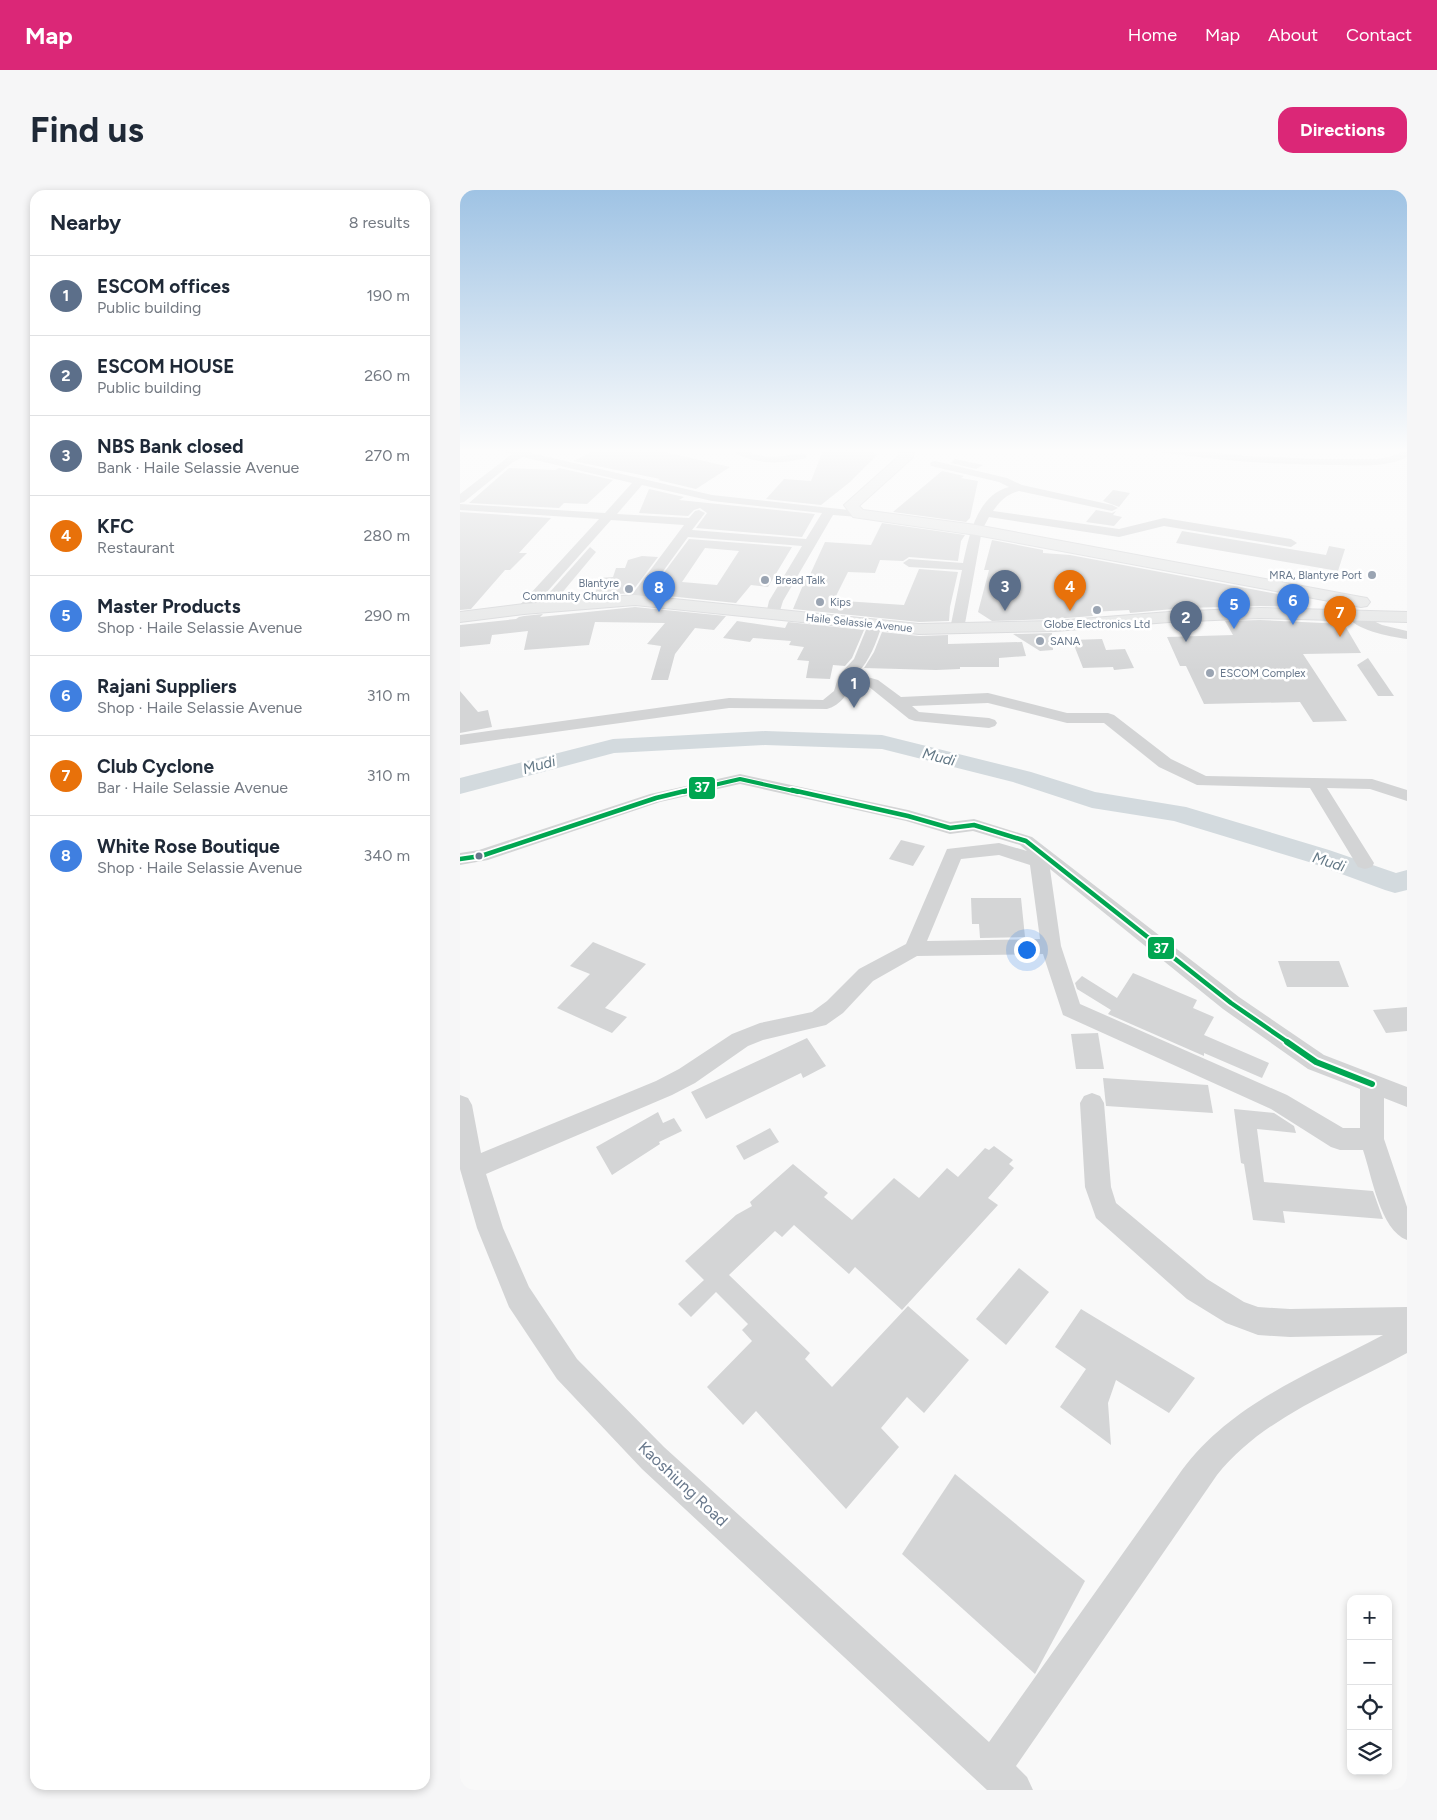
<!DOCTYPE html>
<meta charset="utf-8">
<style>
body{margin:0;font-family:Figtree,sans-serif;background:#f6f6f7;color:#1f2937}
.controls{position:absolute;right:15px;bottom:15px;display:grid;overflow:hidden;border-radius:10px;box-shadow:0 2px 8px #0003}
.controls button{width:45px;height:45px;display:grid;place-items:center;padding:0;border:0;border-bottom:1px solid #e0e1e3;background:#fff;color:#1f2937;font:25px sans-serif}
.you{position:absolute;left:566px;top:759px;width:18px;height:18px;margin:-12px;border:4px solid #fff;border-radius:50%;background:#1a73e8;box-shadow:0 0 0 8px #1a73e833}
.badge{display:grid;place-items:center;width:32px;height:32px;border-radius:50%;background:#db2777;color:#fff;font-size:16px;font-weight:700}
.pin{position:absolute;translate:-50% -41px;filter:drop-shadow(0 1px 2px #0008)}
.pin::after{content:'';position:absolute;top:26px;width:18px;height:15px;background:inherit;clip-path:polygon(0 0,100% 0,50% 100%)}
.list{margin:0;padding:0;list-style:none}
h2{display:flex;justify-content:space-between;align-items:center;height:65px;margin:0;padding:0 20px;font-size:21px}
h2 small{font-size:16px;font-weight:400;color:#747a83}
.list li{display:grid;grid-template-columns:32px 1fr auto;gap:15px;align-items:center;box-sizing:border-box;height:80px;padding:0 20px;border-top:1px solid #e0e1e3}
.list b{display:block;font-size:19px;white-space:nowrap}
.list p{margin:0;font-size:16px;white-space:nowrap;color:#747a83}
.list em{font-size:16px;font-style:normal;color:#747a83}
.icon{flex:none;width:28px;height:28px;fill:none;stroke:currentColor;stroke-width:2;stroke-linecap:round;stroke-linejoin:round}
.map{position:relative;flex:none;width:947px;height:1600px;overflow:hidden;border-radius:15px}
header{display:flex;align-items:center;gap:30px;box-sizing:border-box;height:70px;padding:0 25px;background:#db2777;color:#fff}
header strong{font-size:24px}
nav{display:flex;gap:28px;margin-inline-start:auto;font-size:18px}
.intro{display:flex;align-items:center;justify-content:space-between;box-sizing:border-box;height:120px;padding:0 30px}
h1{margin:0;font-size:35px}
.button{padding:12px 22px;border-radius:15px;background:#db2777;color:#fff;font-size:18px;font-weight:700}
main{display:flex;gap:30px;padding:0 30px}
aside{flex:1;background:#fff;border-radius:15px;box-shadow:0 2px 8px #0003}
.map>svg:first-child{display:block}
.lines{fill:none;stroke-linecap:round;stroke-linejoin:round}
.river{fill:#d3dade;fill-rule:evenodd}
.building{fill:#d4d5d6;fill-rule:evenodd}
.highway-casing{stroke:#d4d5d7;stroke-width:2}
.minor{fill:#d3d4d5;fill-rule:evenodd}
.highway{fill:#e4e5e5;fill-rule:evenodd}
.bus-1-far2-casing{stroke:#fff;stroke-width:6}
.bus-1-far1-casing{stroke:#fff;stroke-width:8}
.bus-1-casing{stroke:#fff;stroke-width:10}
.bus-1-far2{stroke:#00a651;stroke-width:4}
.bus-1-far1{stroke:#00a651;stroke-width:4.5}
.bus-1{stroke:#00a651;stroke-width:6}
.poi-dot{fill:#9aa4b2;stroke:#fff;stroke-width:2}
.bus-dot{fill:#67778b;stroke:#fff;stroke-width:2}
.labels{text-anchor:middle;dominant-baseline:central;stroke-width:5;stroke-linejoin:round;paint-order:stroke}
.far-poi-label{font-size:11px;fill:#67778b;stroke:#fff;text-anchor:start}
.far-street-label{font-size:11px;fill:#67778b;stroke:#fff}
.water-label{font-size:15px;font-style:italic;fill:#637886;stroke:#fff}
.near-street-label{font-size:16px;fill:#67778b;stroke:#fff}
.line-badge{stroke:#fff;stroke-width:2}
.badge-label{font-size:14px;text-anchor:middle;font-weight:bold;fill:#fff}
</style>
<header>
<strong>Map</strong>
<nav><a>Home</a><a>Map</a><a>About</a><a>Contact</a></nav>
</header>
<div class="intro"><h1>Find us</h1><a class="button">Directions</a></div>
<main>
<aside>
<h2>Nearby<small>8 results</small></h2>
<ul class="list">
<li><span class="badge" style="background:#5c6f8a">1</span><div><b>ESCOM offices</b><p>Public building</p></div><em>190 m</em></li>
<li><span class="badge" style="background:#5c6f8a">2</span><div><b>ESCOM HOUSE</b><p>Public building</p></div><em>260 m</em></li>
<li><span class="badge" style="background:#5c6f8a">3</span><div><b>NBS Bank closed</b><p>Bank · Haile Selassie Avenue</p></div><em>270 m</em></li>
<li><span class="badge" style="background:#e8710a">4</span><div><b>KFC</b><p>Restaurant</p></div><em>280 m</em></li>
<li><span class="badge" style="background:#3f7fe0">5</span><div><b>Master Products</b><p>Shop · Haile Selassie Avenue</p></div><em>290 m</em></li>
<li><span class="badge" style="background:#3f7fe0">6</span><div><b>Rajani Suppliers</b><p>Shop · Haile Selassie Avenue</p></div><em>310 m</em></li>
<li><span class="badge" style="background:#e8710a">7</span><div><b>Club Cyclone</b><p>Bar · Haile Selassie Avenue</p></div><em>310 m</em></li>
<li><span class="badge" style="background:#3f7fe0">8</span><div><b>White Rose Boutique</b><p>Shop · Haile Selassie Avenue</p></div><em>340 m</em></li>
</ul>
</aside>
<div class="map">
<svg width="947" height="1600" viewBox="0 0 947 1600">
<rect width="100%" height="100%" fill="#f9f9f9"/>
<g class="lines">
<polygon class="river" points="305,541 422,545 571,582 635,602 726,617 869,660 936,683 947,680 947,700 935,703 925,700 849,672 714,631 632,618 553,592 422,559 305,555 154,563 0,604 0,588 153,549"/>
</g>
<g class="building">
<polygon points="140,258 188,258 270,277 236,299 198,290 200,289 113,271"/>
<polygon points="364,258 400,259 418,264 390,292 361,315 306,309 324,289 351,291"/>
<polygon points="495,269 523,275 516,279 491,273"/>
<polygon points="49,278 95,280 99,278 153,290 127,314 104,313 99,318 9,313"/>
<polygon points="482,281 504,286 501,288 518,291 510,328 506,332 433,322"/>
<polygon points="189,299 224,307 219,310 355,324 342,347 236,338 247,323 240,318 234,320 228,326 179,323"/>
<polygon points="653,300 670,303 659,317 643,311"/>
<polygon points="636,320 652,323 656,321 653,325 662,327 654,336 626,332"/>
<polygon points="0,322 91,328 59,363 67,363 50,380 45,380 11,419 0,420"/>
<polygon points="422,333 505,345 501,351 498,371 449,367 443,371 420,370 415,383 388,382 375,408 384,409 384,411 444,415 459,379 498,382 490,417 489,431 459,432 333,419 346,388 348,389 365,352 411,355"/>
<polygon points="722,341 866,365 869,356 885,359 878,381 716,353"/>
<path d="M229 349 332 357 308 397 291 395 276 413 188 404ZM245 358 279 361 257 395 222 392Z"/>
<polygon points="532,350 583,360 583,363 610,365 844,409 847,417 800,416 724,418 670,423 669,420 631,422 633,426 592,429 532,431 518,422 529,380 524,380"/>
<polygon points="130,357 136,362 96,410 82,411"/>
<polygon points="182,366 198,367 171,403 135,406 139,388 153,387 156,378 165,378 168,370"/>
<polygon points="175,417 266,426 254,440 235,438 215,464 208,490 191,490 201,456 187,454 205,433 135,432 129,455 64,460 68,441 32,445 30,454 0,457 0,435 56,429 59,427 64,426 83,424 80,427"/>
<polygon points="800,430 884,434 901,463 843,464 887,531 853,532 840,512 744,514 726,476 720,476 707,447 773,445 765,431"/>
<polygon points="277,431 325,438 328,432 404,440 392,468 385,476 373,475 370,489 346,488 349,471 337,470 344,457 329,455 331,451 293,448 290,452 263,448"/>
<polygon points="422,442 459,446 488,445 488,454 562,452 566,466 539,468 539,477 500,477 500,479 476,480 404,478 414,462"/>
<polygon points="592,443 593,460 580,461 553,444"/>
<polygon points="642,449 646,460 665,459 674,478 654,480 653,477 623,478 612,450"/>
<polygon points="908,468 934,506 918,506 897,475"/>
<polygon points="0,501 18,522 28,520 32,537 0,543"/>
<polygon points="441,650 465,656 453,676 429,669"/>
<polygon points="511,708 561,708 565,747 520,748 519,734 512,734"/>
<polygon points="133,752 186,774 145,818 167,827 152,843 97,818 130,784 110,776"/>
<polygon points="818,771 879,771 889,797 827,797"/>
<polygon points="673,783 737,810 733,818 754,827 744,845 809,873 802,888 744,863 744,866 648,824 651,820 617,799 615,793 622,786 657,808"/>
<polygon points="947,817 947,841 926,843 913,820"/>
<polygon points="638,843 644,879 616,879 611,844"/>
<polygon points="347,848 366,876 343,888 341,883 246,929 231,902"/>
<polygon points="643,888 748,895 753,923 646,916"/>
<polygon points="774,919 814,923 834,936 836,943 797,939 804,992 913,1001 923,1029 823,1021 825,1033 793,1030 784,974 781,973"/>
<polygon points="198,922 203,933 214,928 222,941 199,952 200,954 152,985 136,957"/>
<polygon points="310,938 319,952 284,970 276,956"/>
<polygon points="534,956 553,970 549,974 554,978 528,1008 538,1015 442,1120 395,1077 389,1084 334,1035 322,1047 315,1041 269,1085 350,1163 345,1169 372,1197 448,1116 509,1170 464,1223 447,1207 421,1238 439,1257 386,1319 296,1221 283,1235 247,1197 292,1151 282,1140 288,1134 256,1102 231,1127 218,1114 244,1090 225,1071 276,1025 292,1016 290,1012 333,974 368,1003 364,1007 392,1030 434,988 459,1008 487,978 498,987 525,958 529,960"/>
<polygon points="559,1078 589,1102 546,1155 516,1129"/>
<polygon points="621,1119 735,1188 709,1223 656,1190 648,1213 651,1255 600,1217 626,1179 595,1157"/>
<polygon points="495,1284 625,1391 575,1484 442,1364"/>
</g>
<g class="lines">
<defs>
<g id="highway">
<polygon points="439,258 451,258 454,264 452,268 399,316 403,320 516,335 901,407 907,408 910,412 907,416 901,417 516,345 393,327 384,315 439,266"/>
<polygon points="175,405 459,434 595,431 709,422 800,418 947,422 947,432 800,428 709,432 595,441 459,444 175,415 64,424 0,432 0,422 64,414"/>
</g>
</defs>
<use href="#highway" class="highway-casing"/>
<g class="minor">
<path d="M35 258H51L60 260 71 258 73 260 71 263 252 305 398 321 404 324 398 327 373 325 323 411 318 427H308L306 424 309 411 342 356 228 347 180 413 175 414 168 410 224 335 151 330 69 422H59L57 419 59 416 139 329 0 320V314L145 323 172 293 63 267 53 272 4 312 0 313V304L52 264 36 260ZM182 295 252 311 362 323 346 349 232 340 245 323 239 320 235 321 229 328 157 324Z"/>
<path d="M281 258H292L289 262C307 270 323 266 342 263L347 266 346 268C321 274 301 275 277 264L276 262Z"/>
<path d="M686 258H711L787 266 859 269H916L929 267 947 260V267C926 278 902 275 879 275 816 275 753 270 691 261Z"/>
<path d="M475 271 547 288 562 295 652 315 658 318 652 321 559 301C547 304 540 311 533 321L659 339 704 328 831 349 837 353 831 357 704 336 659 347 529 327 522 340 504 439 497 443 490 439 502 380 449 377 443 373 449 369 503 373C509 346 517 305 549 297L539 292 471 276 470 274 471 272Z"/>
<path d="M891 420 922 435 947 441V449C927 446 897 441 884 424Z"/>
<path d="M415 431 422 435C416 453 410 470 397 484L418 490 441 507 528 503 607 523H648L654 525 711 569 746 586 912 589 947 600V611L910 599 867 598 914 673 912 677 905 679 898 677 850 598 737 595 699 577 644 533H607L528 513 452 516 459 522 529 528 535 530 537 533 535 536 529 538 455 531 449 529 408 496 392 491C388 504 381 515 367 519L269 518 0 555V545L269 508 363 510 374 501 379 485 394 469 408 435Z"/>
<path d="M280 584 448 620 490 632 514 629 572 647 779 807 864 865 947 897V917L924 908V949L947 1017V1050C920 1040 912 986 903 960H880L871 957 811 919 603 825 583 764 457 766 413 791 383 823 366 835 303 850 288 856 235 893 212 905 26 984 43 1038 69 1097 117 1169 204 1257 529 1552 722 1280C773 1212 850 1184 923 1145L830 1147 798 1145 766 1133 727 1109 636 1028 625 997 620 913 624 906 632 903 640 906 644 913 651 997 656 1013 747 1089 784 1112 798 1117 830 1119 947 1117V1163C882 1199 804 1226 757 1285L556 1576 567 1587 573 1600H527L182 1279 97 1189 49 1117 17 1038 0 979V905L8 908 12 915 21 963 196 891 219 879 272 844 300 833 352 822 367 811 399 779 446 754 487 659 539 653 567 661 560 655 513 641 490 644 446 631 280 594 200 612 28 670 0 675V663L19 660 190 604ZM539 665 570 675 580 749 467 751 501 669ZM590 679 763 819 848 879 900 899V938H883L827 905 620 814 601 756Z"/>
</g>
<use href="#highway" class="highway"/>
<defs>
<polyline id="bus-1-far2" points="224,602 280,589 338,602"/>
<g id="bus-1-far1">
<polyline points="332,600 448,626 490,638 514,635 566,651 771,813 829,853"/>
<polyline points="0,669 21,666 196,608 229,600"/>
</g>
<polyline id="bus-1" points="827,852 856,872 912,894"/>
</defs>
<use href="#bus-1-far2" class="bus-1-far2-casing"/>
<use href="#bus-1-far1" class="bus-1-far1-casing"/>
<use href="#bus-1" class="bus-1-casing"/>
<use href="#bus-1-far2" class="bus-1-far2"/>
<use href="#bus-1-far1" class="bus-1-far1"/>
<use href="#bus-1" class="bus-1"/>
</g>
<linearGradient id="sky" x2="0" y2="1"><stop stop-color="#9fc3e4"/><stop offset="0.54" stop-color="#fcfcfc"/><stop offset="1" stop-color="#fcfcfc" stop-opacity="0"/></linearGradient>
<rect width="947" height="482" fill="url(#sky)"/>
<g class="poi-dot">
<circle cx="912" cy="385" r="5"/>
<circle cx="305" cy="390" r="5"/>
<circle cx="169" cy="399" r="5"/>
<circle cx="360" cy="412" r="5"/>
<circle cx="637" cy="420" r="5"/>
<circle cx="580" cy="451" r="5"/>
<circle cx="750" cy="483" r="5"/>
</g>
<circle class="bus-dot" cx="19" cy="666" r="4.5"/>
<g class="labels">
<g class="far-poi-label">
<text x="902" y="385" text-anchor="end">MRA, Blantyre Port</text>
<text x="315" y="390">Bread Talk</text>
<text x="159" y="393" text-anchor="end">Blantyre<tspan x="159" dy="13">Community Church</tspan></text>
<text x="370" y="412">Kips</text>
<text x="637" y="434" text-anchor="middle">Globe Electronics Ltd</text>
<text x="590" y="451">SANA</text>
<text x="760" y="483">ESCOM Complex</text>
</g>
<g class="far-street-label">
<text transform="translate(399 433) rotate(6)">Haile Selassie Avenue</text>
</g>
<g class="water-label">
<text transform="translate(479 567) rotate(14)">Mudi</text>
<text transform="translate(79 575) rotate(-15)">Mudi</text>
<text transform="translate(869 672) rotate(18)">Mudi</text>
</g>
<g class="near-street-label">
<text transform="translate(223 1294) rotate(43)">Kaoshiung Road</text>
</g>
</g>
<g class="line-badge">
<rect x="228" y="586" width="28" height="24" rx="5" fill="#00a651"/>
<rect x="687" y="746" width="28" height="24" rx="5" fill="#00a651"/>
</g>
<g class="badge-label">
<text x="242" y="602">37</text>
<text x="701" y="763">37</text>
</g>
</svg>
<div class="controls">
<button>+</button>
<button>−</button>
<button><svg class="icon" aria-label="locate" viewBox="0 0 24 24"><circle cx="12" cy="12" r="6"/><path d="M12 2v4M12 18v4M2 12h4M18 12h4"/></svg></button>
<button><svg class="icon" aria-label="layers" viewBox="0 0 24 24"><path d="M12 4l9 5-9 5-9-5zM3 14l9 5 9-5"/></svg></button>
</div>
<div class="you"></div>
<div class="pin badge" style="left:394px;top:518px;background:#5c6f8a">1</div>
<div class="pin badge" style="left:726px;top:452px;background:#5c6f8a">2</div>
<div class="pin badge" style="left:545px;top:421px;background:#5c6f8a">3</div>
<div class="pin badge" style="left:610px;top:421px;background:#e8710a">4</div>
<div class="pin badge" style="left:774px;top:439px;background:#3f7fe0">5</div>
<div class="pin badge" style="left:833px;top:435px;background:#3f7fe0">6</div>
<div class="pin badge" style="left:880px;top:447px;background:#e8710a">7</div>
<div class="pin badge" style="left:199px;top:422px;background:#3f7fe0">8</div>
</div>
</main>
